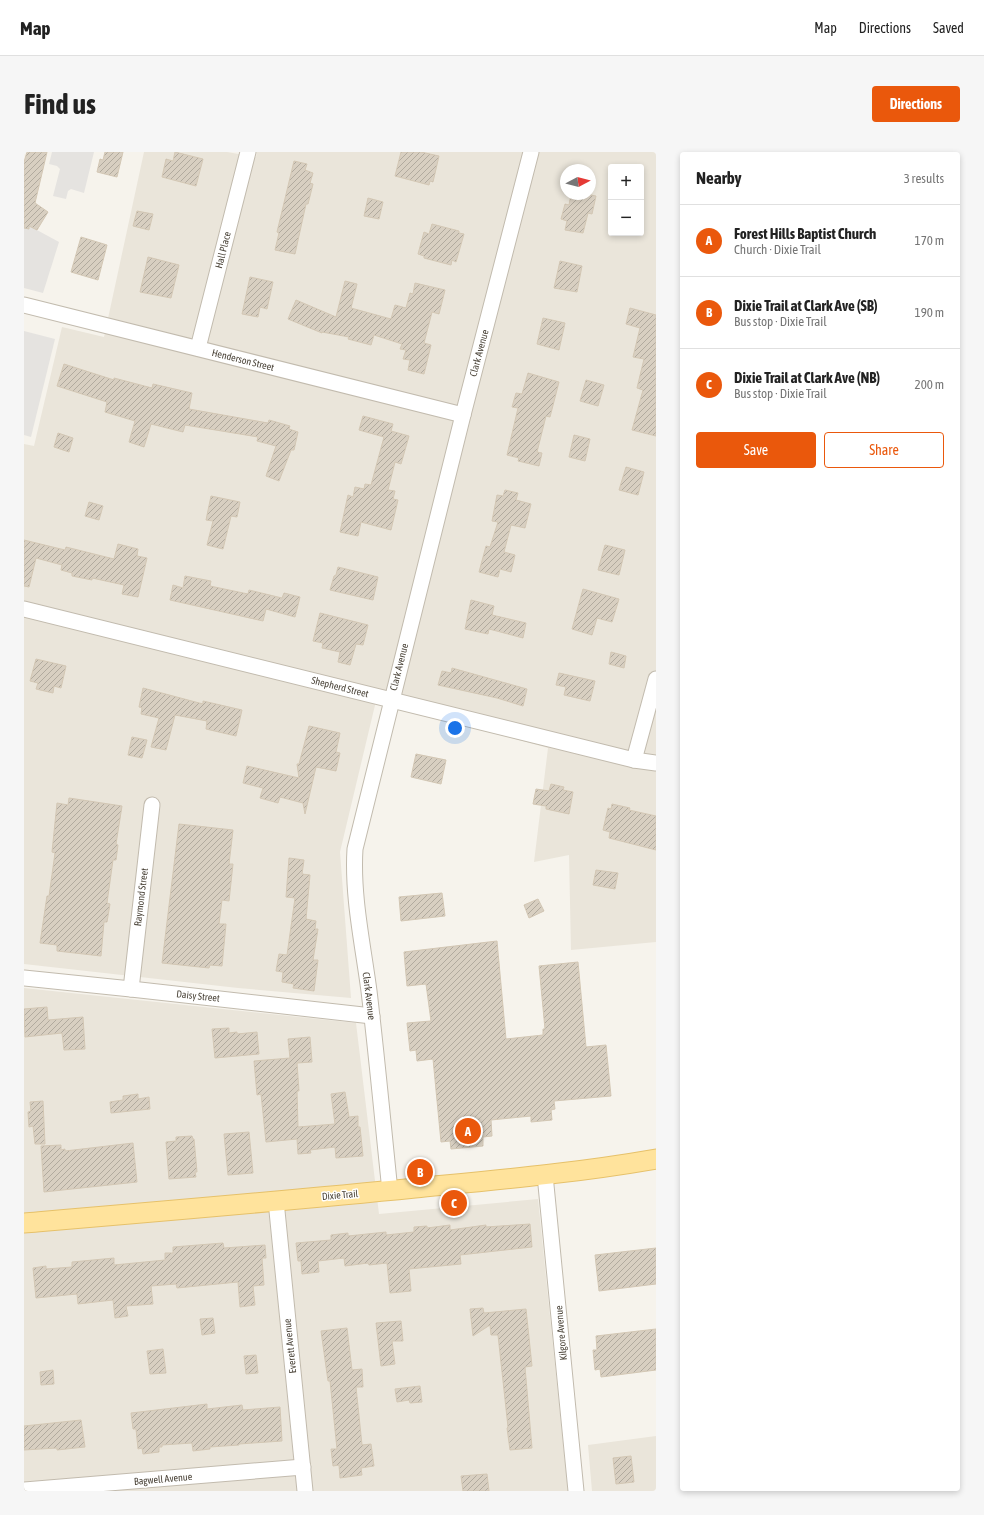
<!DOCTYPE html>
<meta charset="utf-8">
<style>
body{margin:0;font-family:"Asap Condensed",sans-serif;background:#f6f6f6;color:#222}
.controls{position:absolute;right:12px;top:12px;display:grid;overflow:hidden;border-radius:4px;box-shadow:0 2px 6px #0003}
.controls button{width:36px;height:36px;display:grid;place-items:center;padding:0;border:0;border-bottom:1px solid #e0e0e0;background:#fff;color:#222;font:20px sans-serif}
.compass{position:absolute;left:536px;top:12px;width:36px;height:36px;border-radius:50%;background:#fff;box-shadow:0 2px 6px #0003;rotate:83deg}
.you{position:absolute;left:431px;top:576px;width:14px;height:14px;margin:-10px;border:3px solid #fff;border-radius:50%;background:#1a73e8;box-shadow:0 0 0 6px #1a73e833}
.badge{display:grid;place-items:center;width:26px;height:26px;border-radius:50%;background:#ea580c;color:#fff;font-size:13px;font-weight:700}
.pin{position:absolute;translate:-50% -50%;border:2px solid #fff;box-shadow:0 1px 4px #0006}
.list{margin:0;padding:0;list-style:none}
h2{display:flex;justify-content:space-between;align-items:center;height:52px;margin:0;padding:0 16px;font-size:17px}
h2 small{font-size:13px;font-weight:400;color:#767676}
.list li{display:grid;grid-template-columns:26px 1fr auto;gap:12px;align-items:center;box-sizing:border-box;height:72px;padding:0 16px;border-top:1px solid #e0e0e0}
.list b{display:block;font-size:15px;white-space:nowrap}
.list p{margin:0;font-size:13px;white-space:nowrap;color:#767676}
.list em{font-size:13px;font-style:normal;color:#767676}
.actions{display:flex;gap:8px;padding:12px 16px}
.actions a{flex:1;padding:9px 0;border:1px solid #ea580c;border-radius:4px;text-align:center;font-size:14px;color:#ea580c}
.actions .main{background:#ea580c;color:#fff}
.map{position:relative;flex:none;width:632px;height:1339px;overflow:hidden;border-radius:4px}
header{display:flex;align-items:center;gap:24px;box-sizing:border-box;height:56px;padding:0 20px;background:#fff;border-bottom:1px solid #e0e0e0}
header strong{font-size:19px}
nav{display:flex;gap:22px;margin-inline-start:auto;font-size:14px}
.intro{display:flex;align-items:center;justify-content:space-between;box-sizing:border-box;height:96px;padding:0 24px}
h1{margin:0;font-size:28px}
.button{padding:10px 18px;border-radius:4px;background:#ea580c;color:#fff;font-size:14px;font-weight:700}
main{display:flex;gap:24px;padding:0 24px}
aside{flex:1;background:#fff;border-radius:4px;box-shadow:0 2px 6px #0003}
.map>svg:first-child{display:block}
.residential{fill:#eae5da;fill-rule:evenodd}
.parking{fill:#e5e3e0}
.building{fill:url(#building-hatch);stroke:#d3c7b4}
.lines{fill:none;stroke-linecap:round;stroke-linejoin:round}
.minor-casing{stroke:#c2bbae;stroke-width:17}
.major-casing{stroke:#e6c16a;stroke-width:21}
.minor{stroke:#fff;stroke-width:15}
.major{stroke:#ffe39c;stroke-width:19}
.labels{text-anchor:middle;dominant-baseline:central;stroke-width:3;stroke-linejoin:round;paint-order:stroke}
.street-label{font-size:10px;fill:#4b4439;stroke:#fff}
</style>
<header>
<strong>Map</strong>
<nav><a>Map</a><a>Directions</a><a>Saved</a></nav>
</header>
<div class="intro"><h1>Find us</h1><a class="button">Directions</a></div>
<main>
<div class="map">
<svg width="632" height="1339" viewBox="0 0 632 1339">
<defs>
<pattern id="building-hatch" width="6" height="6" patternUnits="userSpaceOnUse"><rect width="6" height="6" fill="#d8cfc1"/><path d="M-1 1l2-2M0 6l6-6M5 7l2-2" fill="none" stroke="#b1aa9e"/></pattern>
</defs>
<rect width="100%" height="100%" fill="#f6f3ec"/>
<g class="residential">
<path d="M120 0H203L232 5 233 0H632V790L547 798 545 703 510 710 524 596 352 549 316 700 327 846 214 836 0 812V292L10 294 38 175 80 185ZM587 15H617V81H587ZM542 18H566V42H542Z"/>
<polygon points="0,836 332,871 355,1062 514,1047 544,1339 0,1339"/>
<polygon points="632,1284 632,1339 568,1339 564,1293"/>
</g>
<g class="parking">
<polygon points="28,0 70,0 60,41 47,37 44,39 42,47 29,44 36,17 33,14 25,12"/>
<polygon points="0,71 35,90 19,141 0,136"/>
<polygon points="0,179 31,187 7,285 0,283"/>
</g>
<g class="building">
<polygon points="3,0 23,0 11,51 24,60 13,78 5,74 5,77 0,76 0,10"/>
<polygon points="81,0 99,0 93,25 73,20 76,7 79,8"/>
<polygon points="151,0 179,7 172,34 138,25 142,7 149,9"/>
<polygon points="377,0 397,0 415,4 409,30 406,29 405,33 371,24"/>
<polygon points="270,9 283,12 281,18 289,21 286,31 289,32 284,52 282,52 271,102 251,98 255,81 253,80"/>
<polygon points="547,42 562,42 572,44 568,62 564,61 559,81 541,78 543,69 537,67 541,52 545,53"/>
<polygon points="344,46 359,50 355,67 340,64"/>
<polygon points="113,59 129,62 125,78 109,74"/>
<polygon points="408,72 435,79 435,81 440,82 432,110 428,108 427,113 400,106 400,104 394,102 400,80 405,82"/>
<polygon points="57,85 83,93 74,128 47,120"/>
<polygon points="124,105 155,113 147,146 116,140"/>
<polygon points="536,109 558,114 553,140 530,136"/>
<polygon points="226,125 249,130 243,157 236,155 234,165 218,162"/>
<polygon points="321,129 333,132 327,156 367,167 371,153 382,156 386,141 389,142 391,131 421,138 415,162 408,160 400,191 407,193 400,222 384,218 386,208 379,207 382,198 376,197 378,192 350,183 347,193 324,187 325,185 298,180 298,181 264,167 272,148 312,165"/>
<polygon points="606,156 632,163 632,284 608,278 619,238 613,236 620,207 609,205 616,176 602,172"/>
<polygon points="519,166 541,171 535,198 513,192"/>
<polygon points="40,212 90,228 90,226 128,236 129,232 168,241 165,257 244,271 245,268 266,274 265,277 274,280 270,298 267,298 255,329 242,324 252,294 233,289 234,285 161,273 159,280 127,272 120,295 105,290 111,269 81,260 83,250 33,234"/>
<polygon points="504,221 535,230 526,265 522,264 513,300 518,301 515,314 494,309 495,306 483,303 494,256 488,255 492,241 498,242"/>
<polygon points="562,228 580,233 574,254 556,249"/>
<polygon points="339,264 369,272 367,279 385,284 377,312 371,310 364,338 371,339 369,347 374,348 367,378 337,370 334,384 316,380 324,343 329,345 331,335 340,337 341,332 347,333 360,285 335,278"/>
<polygon points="34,281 49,286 45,300 30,295"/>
<polygon points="550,283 566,287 561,309 545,305"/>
<polygon points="602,315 620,320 614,343 595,338"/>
<polygon points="481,338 494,341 492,348 507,352 501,376 487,373 480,400 491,403 487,420 476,417 474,425 455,420 462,394 466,395 474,370 468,369 473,343 479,344"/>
<polygon points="187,344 216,350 213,365 207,364 199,397 183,393 189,369 182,368"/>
<polygon points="65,350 79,354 75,368 61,364"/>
<polygon points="0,388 41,398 42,395 90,407 94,392 114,397 113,404 123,406 114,445 98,442 100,433 68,426 68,428 48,424 48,421 37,418 38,413 12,406 5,435 0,434"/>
<polygon points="581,393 601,398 595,423 574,418"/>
<polygon points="314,415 354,425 349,448 306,438 310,424 312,423"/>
<polygon points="161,424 187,429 186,434 224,442 225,438 258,446 260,441 276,445 271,465 242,457 239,469 146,448 149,433 159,436"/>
<polygon points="559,437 595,447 588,470 573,466 568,483 548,477"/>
<polygon points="447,448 470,454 468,463 502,471 499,486 465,477 464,482 441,477"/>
<polygon points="296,461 344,473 339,493 332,492 326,513 314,510 316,500 298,496 299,491 289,489"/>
<polygon points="587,500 602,504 600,516 585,512"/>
<polygon points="12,507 42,514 37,536 30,534 29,541 12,537 14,531 6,529"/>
<polygon points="428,516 503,537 499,554 473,546 414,533 418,519 427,521"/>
<polygon points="535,521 571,529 566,549 540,543 542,535 532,533"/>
<polygon points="119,536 179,552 179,549 218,558 212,584 182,577 183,569 151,563 142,598 127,595 135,566 117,562 118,556 115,555"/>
<polygon points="285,574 316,581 312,600 316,601 312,619 292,615 281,662 279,651 256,645 254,651 236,646 239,636 219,631 223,614 275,626 273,612 275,612"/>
<polygon points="108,585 123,588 118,606 104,603"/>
<polygon points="392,602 422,608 417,632 387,625"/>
<polygon points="527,632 540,635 539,638 549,640 545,662 522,657 522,654 509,652 512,637 525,639"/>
<polygon points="45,646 98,654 92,692 94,693 92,708 89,708 83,751 86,752 83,770 80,770 77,804 33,799 33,793 16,791 23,744 25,744 31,701 28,700 33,651 44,653"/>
<polygon points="588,652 606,656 605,658 632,664 632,698 585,686 586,680 579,678 584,656 587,657"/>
<polygon points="155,672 209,678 205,712 209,712 205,749 198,748 195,772 202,772 198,814 186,813 185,816 138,811"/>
<polygon points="265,706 280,708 278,722 286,723 282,767 292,769 291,777 294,777 289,808 294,808 290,839 269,836 270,832 258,830 259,820 252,819 255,802 263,803 271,746 262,745"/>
<polygon points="572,718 594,721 591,737 569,733"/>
<polygon points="418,741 421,764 377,769 375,745"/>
<polygon points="514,747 520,759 505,766 500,753"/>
<polygon points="473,789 482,887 519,883 519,877 521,877 515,814 554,810 562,895 582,893 587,944 530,949 531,957 527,958 528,968 507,970 507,964 467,968 468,984 459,985 459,994 427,997 426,989 417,990 409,907 393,909 392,898 386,899 383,871 407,869 402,832 383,834 380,800"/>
<polygon points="23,855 24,868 59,865 61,897 40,898 38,881 1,885 0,857"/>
<polygon points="205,876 205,881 213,880 213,882 233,880 235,902 191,906 188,877"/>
<polygon points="286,885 288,910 273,911 275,939 273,939 274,975 311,972 307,942 321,940 325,965 334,964 334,975 336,975 339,1004 312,1006 311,995 286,998 287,1001 274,1002 273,987 242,990 237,942 233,943 230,909 266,906 264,887"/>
<polygon points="114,942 114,947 125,945 126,957 87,961 86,950 99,948 99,944"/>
<polygon points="19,949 21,992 11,992 9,974 5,975 4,960 7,959 6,950"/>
<polygon points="225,980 229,1021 204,1023 200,982"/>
<polygon points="168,984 169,987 170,987 173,1020 171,1020 172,1025 145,1027 142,990 152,989 152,985"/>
<polygon points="109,991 113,1030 20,1040 17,994 37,993 37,998 41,997 41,999"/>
<polygon points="506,1072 508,1095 436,1103 437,1112 385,1117 387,1139 366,1141 363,1111 345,1113 344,1111 321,1114 320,1106 294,1109 295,1120 278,1122 277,1109 274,1109 272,1091 307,1088 307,1083 324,1081 324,1084 362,1080 362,1083 390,1080 390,1075 403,1074 403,1076 426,1073 426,1078 462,1073 462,1075"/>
<polygon points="199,1091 200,1096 241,1093 242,1106 238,1106 240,1133 229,1134 231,1153 216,1155 214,1130 153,1136 152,1132 127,1134 129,1152 102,1154 104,1164 91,1166 89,1148 54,1152 53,1142 12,1146 9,1116 22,1114 22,1117 48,1115 48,1110 90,1106 90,1113 141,1108 141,1101 149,1101 149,1095"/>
<polygon points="632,1096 632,1132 575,1139 571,1103"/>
<polygon points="459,1156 460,1161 502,1157 508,1214 501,1215 508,1296 486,1298 483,1276 484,1275 474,1183 467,1183 466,1173 449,1184 446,1157"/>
<polygon points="189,1166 191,1181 178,1183 176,1167"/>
<polygon points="377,1169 379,1189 368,1189 371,1212 357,1214 352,1171"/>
<polygon points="323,1176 328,1218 338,1217 339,1235 332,1235 338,1293 347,1292 350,1314 337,1316 338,1323 316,1326 315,1313 309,1314 307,1297 313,1297 306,1229 304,1229 297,1179"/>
<polygon points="632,1177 632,1218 577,1225 576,1217 571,1218 569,1198 573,1198 572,1184"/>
<polygon points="139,1197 142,1221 126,1222 123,1199"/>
<polygon points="232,1203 234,1221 222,1222 220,1204"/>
<polygon points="29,1218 30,1232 17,1233 16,1220"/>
<polygon points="396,1234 398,1250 386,1251 385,1248 373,1250 371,1237"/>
<polygon points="183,1252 183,1257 218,1253 219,1258 256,1255 258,1289 215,1292 215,1293 186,1295 186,1297 169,1299 168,1291 138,1293 138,1295 135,1295 135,1300 119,1302 118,1296 114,1297 112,1277 109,1277 107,1261"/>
<polygon points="57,1268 61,1295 33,1298 33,1296 0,1298 0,1274"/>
<polygon points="607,1304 610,1330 592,1332 589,1306"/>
<polygon points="463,1322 465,1339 439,1339 437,1324"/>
</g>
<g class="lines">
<defs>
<g id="minor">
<polyline points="0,153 439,263"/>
<polyline points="174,196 224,0"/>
<polyline points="0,457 610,608 632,611"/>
<polyline points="610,608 632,527"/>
<polyline points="0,826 107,837 348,864"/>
<polyline points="107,837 128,653"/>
<polyline points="521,1023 552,1339"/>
<path d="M366 1039C359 972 353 906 345 839 339 793 328 744 331 697L439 263 507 0"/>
<polyline points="252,1049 281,1339"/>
<polyline points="0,1338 279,1315"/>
</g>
<path id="major" d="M0 1071C130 1060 261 1049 391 1036 472 1028 552 1021 632 1007"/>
</defs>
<use href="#minor" class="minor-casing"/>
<use href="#major" class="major-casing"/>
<use href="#minor" class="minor"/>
<use href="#major" class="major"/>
</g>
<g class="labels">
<g class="street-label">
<text transform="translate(199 98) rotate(-76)">Hall Place</text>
<text transform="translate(455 201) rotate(-75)">Clark Avenue</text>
<text transform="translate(219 208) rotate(14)">Henderson Street</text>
<text transform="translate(375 515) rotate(-76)">Clark Avenue</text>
<text transform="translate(316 535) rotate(14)">Shepherd Street</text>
<text transform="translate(117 745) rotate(-83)">Raymond Street</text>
<text transform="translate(174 844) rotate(6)">Daisy Street</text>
<text transform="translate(345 844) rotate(83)">Clark Avenue</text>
<text transform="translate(316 1043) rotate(-5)">Dixie Trail</text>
<text transform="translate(537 1181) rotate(-95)">Kilgore Avenue</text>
<text transform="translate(266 1194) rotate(-96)">Everett Avenue</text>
<text transform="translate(139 1327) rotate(-5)">Bagwell Avenue</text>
</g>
</g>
</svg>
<div class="controls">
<button>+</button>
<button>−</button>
</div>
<svg class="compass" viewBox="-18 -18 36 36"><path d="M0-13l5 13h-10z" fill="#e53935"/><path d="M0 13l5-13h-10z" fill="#767676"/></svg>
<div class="you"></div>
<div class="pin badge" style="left:444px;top:979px">A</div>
<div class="pin badge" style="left:396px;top:1020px">B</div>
<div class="pin badge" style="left:430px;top:1051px">C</div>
</div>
<aside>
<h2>Nearby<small>3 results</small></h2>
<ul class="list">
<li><span class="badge">A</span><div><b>Forest Hills Baptist Church</b><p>Church · Dixie Trail</p></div><em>170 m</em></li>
<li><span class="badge">B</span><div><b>Dixie Trail at Clark Ave (SB)</b><p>Bus stop · Dixie Trail</p></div><em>190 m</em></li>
<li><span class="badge">C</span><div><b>Dixie Trail at Clark Ave (NB)</b><p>Bus stop · Dixie Trail</p></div><em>200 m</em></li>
</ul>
<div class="actions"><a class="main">Save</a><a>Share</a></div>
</aside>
</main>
